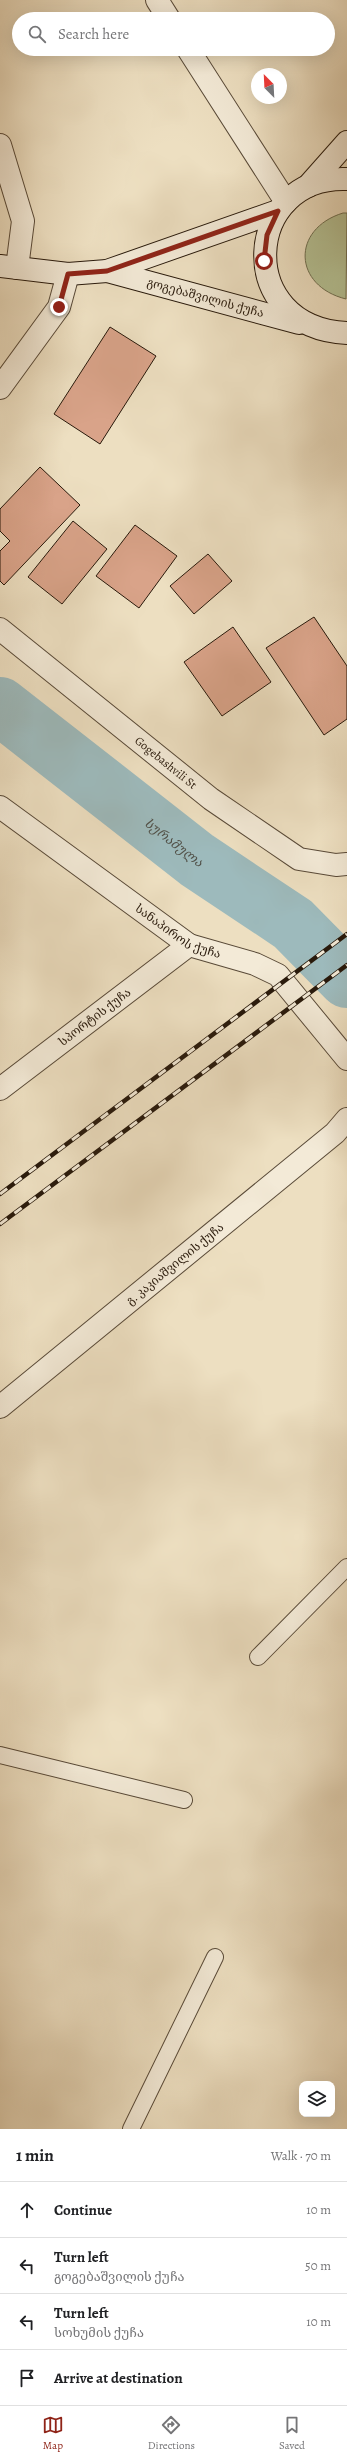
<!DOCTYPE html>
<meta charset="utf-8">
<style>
body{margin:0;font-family:Alegreya,"Noto Serif Georgian",serif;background:#f2f2f2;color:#202124}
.controls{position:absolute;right:12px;bottom:12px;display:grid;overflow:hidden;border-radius:8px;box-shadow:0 4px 16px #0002}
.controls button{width:36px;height:36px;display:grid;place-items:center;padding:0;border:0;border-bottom:1px solid #e0e0e0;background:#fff;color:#202124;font:20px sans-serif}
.compass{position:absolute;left:251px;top:68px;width:36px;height:36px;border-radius:50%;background:#fff;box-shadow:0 4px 16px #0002;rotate:336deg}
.stop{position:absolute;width:12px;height:12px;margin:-9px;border:3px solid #8f2418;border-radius:50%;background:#fff}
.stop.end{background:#8f2418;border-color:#fff;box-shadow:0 1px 4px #0008}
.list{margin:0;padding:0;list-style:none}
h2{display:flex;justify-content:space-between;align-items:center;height:52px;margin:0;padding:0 16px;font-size:17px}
h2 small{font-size:13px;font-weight:400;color:#757577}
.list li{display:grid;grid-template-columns:26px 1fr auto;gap:12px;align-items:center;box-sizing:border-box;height:56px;padding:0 16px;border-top:1px solid #e0e0e0}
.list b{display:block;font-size:15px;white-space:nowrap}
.list p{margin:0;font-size:13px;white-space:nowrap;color:#757577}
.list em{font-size:13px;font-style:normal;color:#757577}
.icon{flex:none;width:22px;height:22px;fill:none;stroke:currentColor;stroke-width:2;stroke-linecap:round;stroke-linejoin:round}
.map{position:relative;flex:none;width:347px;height:2129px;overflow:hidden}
.search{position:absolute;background:#fff;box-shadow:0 4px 16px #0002;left:12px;right:12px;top:12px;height:44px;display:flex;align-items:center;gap:10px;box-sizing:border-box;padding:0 14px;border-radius:22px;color:#757577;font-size:15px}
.sheet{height:276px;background:#fff}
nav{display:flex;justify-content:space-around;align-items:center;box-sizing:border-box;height:56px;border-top:1px solid #e0e0e0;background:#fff;font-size:11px;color:#757577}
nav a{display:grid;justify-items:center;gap:2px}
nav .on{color:#8f2418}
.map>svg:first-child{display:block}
.green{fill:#b5c295;stroke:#6e6e50}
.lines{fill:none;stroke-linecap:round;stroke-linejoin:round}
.river{stroke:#9dbabc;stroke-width:58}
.building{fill:#d9a389;stroke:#28190b}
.lane-casing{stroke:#594a38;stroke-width:18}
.street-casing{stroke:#594a38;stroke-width:24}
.secondary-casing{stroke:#28190b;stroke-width:24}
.lane{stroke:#f3ead7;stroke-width:16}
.street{stroke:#f3ead7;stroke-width:22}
.secondary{stroke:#f3ead7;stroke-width:22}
.rail-casing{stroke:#28190b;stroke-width:4.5}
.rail{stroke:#f3ead7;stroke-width:3;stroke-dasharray:9;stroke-linecap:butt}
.route{stroke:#8f2418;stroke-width:5}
.labels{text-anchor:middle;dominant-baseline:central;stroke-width:3.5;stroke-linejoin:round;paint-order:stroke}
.street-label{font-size:12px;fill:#28190b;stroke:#f3ead7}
.water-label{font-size:13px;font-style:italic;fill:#515149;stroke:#f3ead7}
</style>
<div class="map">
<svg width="347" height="2129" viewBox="0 0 347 2129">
<rect width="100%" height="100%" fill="#eddfc1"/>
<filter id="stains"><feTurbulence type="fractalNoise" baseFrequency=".005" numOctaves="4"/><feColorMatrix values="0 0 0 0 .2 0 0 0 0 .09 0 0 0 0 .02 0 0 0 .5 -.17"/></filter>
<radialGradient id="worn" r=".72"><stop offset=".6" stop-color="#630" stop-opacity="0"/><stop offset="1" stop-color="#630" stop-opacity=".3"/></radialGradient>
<path class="green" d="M343 213H347L346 299C293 286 291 229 343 213Z"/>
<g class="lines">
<path class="river" id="s1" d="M0 706 197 860 293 924 347 979"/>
</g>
<g class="building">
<polygon points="110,327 156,356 100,444 54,414"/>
<polygon points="40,467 80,505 4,585 0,581 0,551 10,541 0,531 0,509"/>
<polygon points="73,521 107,549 62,604 28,577"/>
<polygon points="135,525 177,556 139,608 96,576"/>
<polygon points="208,554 232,581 194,614 170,586"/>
<polygon points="314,617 347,666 347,719 324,735 266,648"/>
<polygon points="233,627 271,682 222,716 184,662"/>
</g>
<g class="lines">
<defs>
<g id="lane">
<polyline points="258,1657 347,1567"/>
<polyline points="0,1755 184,1800"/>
<polyline points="131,2129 215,1957"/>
</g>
<g id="street">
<polyline points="157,0 169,19"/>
<polyline points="188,49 286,202"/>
<polyline points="0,145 23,221 17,268"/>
<polyline points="0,388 59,307 68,274"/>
<path id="s2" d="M0 629 211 799 299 859 336 865 347 864"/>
<path id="s3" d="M0 807 189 945 255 964 278 975 347 1059"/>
<path id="s4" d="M0 1089 189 945"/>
<path id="s5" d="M0 1407 335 1133 347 1119"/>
</g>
<g id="secondary">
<path d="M347 179C243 175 233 328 347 333"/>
<polyline points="308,186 347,142"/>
<polyline points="0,266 68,274 107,271 278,211"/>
<path id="s6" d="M107 271 299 323"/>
</g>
</defs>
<use href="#lane" class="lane-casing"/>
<use href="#street" class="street-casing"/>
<use href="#secondary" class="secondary-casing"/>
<use href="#lane" class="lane"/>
<use href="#street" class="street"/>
<use href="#secondary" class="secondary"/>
<defs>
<g id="rail">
<polyline points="0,1194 347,934"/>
<polyline points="0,1224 347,965"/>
</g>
</defs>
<use href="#rail" class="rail-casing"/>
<use href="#rail" class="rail"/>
</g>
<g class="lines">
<polyline class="route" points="59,307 68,274 107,271 278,211 267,235 264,261"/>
</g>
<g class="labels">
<g class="street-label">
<text stroke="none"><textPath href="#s6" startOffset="102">გოგებაშვილის ქუჩა</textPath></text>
<text stroke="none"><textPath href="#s2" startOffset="213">Gogebashvili St</textPath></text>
<text stroke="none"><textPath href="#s3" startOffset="218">სანაპიროს ქუჩა</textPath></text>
<text stroke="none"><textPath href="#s4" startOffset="119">სპორტის ქუჩა</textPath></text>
<text stroke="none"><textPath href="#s5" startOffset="226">გ. კაკიაშვილის ქუჩა</textPath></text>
</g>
<g class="water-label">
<text stroke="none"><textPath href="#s1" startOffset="221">სურამულა</textPath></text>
</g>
</g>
<rect width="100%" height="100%" filter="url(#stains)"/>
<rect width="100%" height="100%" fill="url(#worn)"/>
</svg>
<div class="controls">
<button><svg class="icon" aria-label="layers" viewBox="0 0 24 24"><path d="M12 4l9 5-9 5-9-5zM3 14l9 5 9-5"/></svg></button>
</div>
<svg class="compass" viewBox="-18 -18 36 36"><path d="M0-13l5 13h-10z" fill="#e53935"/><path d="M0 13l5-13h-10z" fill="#757577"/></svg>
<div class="stop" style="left:264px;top:261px"></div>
<div class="stop end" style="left:59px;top:307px"></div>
<div class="search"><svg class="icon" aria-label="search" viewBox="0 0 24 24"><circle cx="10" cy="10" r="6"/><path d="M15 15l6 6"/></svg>Search here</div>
</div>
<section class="sheet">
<h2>1 min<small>Walk · 70 m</small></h2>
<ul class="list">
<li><svg class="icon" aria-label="ahead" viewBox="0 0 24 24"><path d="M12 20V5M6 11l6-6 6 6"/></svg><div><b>Continue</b></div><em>10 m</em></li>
<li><svg class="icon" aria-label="left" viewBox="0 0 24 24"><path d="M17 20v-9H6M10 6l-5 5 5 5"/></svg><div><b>Turn left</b><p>გოგებაშვილის ქუჩა</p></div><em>50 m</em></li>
<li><svg class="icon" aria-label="left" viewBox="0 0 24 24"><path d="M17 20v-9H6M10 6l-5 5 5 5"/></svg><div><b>Turn left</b><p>სოხუმის ქუჩა</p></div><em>10 m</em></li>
<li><svg class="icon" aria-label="arrive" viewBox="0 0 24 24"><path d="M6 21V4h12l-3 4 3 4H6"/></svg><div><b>Arrive at destination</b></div></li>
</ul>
</section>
<nav>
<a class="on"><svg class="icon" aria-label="map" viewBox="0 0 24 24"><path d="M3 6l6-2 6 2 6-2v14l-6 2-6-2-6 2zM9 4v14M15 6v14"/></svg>Map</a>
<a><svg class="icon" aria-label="directions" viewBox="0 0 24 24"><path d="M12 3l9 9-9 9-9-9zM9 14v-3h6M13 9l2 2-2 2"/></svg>Directions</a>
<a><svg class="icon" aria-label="saved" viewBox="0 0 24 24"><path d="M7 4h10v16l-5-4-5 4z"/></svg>Saved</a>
</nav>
